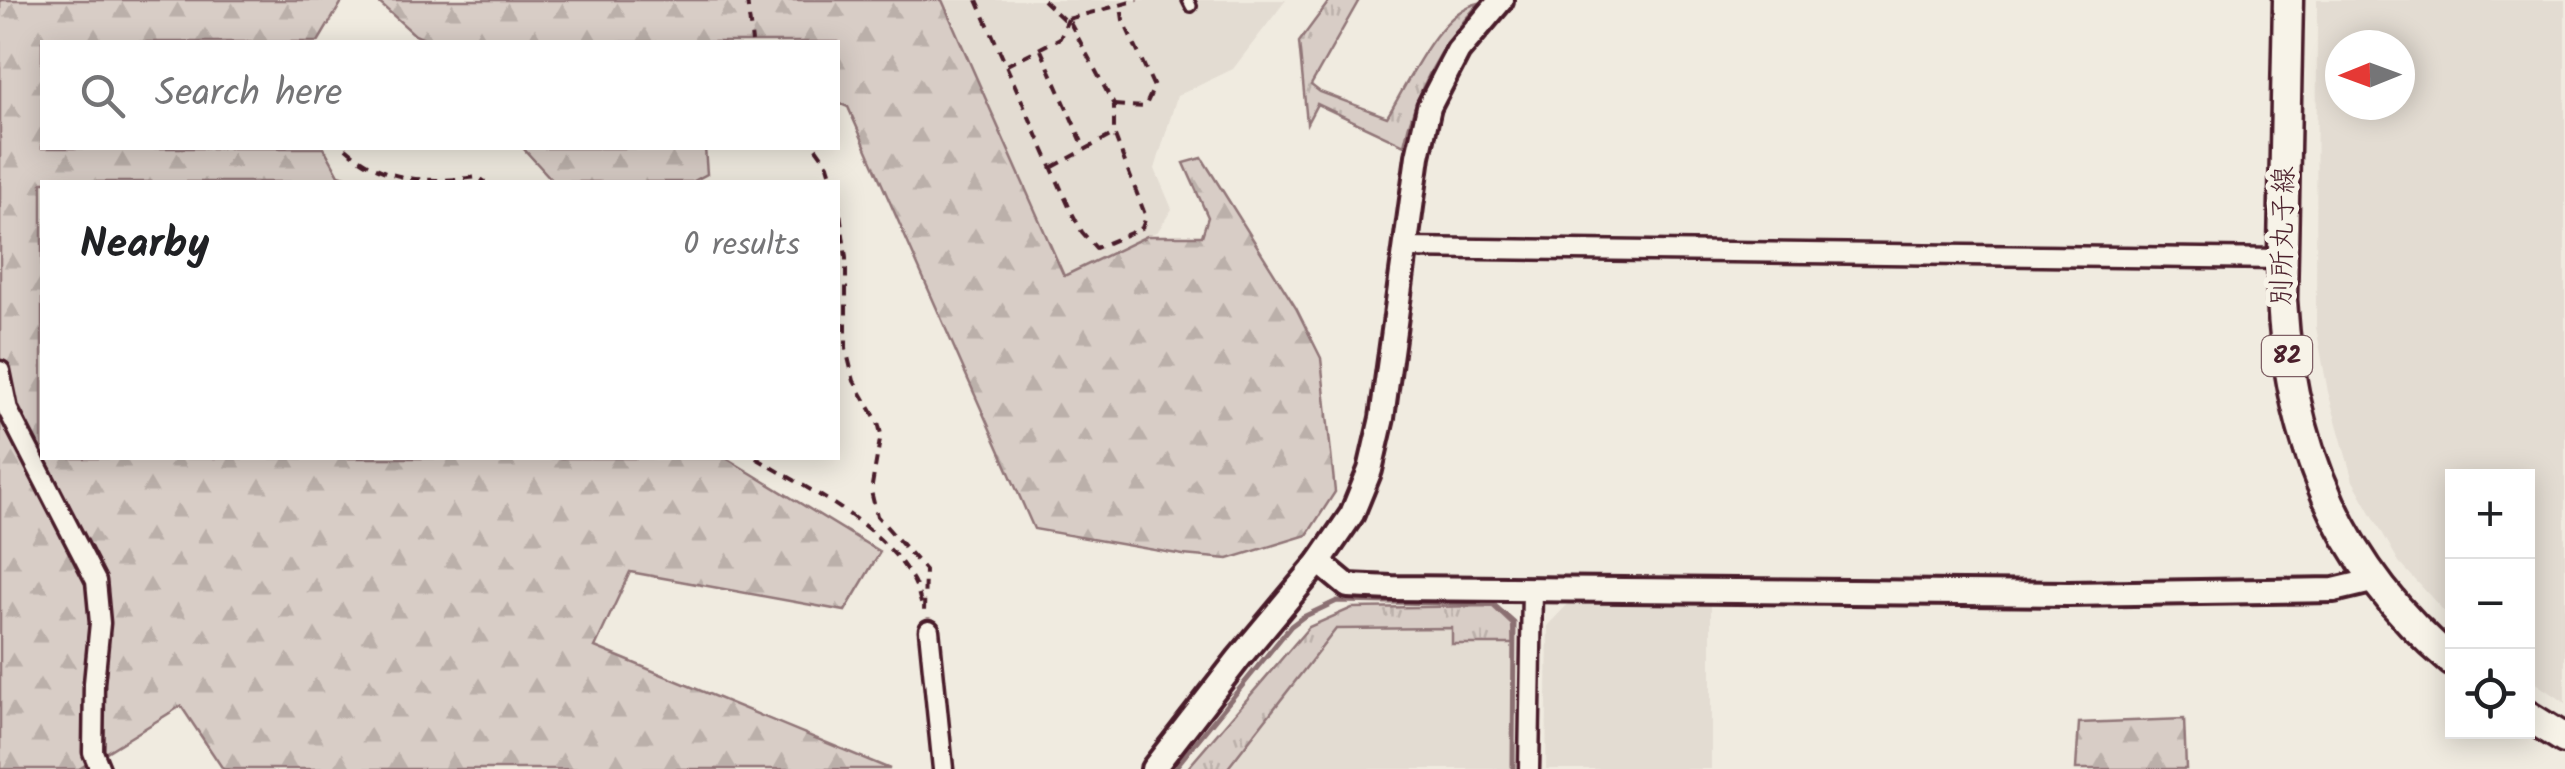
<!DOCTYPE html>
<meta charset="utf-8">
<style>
body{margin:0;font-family:Kalam,"Klee One",sans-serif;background:#f6f6f6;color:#202124}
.controls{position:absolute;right:30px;bottom:30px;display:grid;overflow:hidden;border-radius:0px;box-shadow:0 5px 25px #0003}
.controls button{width:90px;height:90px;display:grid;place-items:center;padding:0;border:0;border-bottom:2px solid #e0e0e0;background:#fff;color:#202124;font:50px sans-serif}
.compass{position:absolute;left:2325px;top:30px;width:90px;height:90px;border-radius:50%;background:#fff;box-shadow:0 5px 25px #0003;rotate:269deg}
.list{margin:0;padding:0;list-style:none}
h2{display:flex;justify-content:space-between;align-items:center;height:130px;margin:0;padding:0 40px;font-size:42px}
h2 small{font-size:32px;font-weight:400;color:#757577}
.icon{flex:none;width:55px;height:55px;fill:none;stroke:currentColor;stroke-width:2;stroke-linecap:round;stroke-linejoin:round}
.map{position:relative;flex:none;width:2565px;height:769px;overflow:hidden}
.search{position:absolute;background:#fff;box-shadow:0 5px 25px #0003;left:40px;top:40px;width:800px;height:110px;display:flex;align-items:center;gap:25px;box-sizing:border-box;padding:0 35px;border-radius:0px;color:#757577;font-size:38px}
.panel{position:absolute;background:#fff;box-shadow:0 5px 25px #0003;left:40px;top:180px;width:800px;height:280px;border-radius:0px}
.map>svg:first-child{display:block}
.built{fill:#e3dcd2;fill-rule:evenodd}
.grass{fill:url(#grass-tufts);stroke:#917678;stroke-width:2.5}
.forest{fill:url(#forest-firs);stroke:#917678;stroke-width:2.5}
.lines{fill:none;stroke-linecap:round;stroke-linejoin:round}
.stream{stroke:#8b6f72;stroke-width:5}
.service-casing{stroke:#4a1f2b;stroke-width:16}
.minor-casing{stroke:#4a1f2b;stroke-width:25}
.tertiary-casing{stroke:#4a1f2b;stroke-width:30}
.primary-casing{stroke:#4a1f2b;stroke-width:35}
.path{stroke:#4a1f2b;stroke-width:4;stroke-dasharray:10 8;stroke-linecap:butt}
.service{stroke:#f7f3e8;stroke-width:9}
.minor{stroke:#f7f3e8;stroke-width:18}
.tertiary{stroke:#f7f3e8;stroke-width:22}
.primary{stroke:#f7f3e8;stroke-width:28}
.labels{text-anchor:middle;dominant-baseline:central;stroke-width:10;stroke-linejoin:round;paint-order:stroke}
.shield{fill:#f7f3e8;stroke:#7e5f64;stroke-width:2.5}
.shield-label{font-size:25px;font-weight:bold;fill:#4a1f2b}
.street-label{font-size:28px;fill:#4a1f2b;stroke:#f7f3e8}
</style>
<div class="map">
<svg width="2565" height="769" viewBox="0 0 2565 769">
<defs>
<pattern id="grass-tufts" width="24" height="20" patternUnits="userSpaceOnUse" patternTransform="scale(2.5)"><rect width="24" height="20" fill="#d8cdc6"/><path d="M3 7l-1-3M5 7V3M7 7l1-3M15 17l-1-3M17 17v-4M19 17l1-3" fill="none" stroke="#bbb0aa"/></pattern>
<pattern id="forest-firs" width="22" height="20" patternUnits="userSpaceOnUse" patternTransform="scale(2.5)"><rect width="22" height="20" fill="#d8cdc6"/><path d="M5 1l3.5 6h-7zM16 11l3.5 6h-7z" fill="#bbb0aa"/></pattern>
</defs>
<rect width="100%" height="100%" fill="#f0ebe0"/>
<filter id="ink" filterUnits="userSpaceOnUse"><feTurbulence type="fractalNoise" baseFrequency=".01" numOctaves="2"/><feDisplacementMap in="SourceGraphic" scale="20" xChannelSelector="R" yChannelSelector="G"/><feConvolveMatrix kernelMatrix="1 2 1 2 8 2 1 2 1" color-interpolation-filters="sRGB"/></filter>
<g filter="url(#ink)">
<g class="built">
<polygon points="942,0 1286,0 1233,69 1177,96 1155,169 1172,209 1158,231 1064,276"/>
<path d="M2317 0H2565V703L2528 678V477H2452V620L2399 562 2353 481 2328 392 2316 327ZM2400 45V105H2340V45Z"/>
<polygon points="1568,604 1711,605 1711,769 1546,769 1548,625"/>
<polygon points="1336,628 1452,628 1452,644 1513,644 1511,769 1227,769"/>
</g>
<g class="grass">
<path d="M1330 0H1359L1311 85 1320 92 1387 117C1408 84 1438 11 1479 3 1442 44 1415 91 1404 145L1317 104 1307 123 1299 42Z"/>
<polygon points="1492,606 1512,625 1513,644 1452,644 1452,628 1336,629 1227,769 1187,769 1309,627 1352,608"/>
</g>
<g class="forest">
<polygon points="0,0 343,0 318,42 42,42 42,148 324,148 339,175 362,182 42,182 42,458 726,458 880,552 845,611 630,572 595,647 890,769 223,769 181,706 79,769 0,769"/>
<polygon points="376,0 942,0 1064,276 1147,236 1202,236 1208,217 1184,163 1202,158 1296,308 1321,358 1335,492 1307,535 1228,559 1183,555 1034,529 848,107 838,103 838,42 431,42 415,35"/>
<polygon points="523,148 705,148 707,174 692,182 554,182"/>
<polygon points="2184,719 2186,769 2076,769 2079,723"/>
</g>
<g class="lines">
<polyline class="stream" points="1174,769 1291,626 1303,617 1337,601 1493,604 1514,623 1513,769"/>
<defs>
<polyline id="service" points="1188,0 1191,6"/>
<g id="minor">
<polyline points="1404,248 2283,259"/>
<polyline points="0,371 8,410 96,581 100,623 94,683 93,752 100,769"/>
<polyline points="929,630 943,769"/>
<polyline points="1529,769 1532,589"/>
</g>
<g id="tertiary">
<polyline points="1319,562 1348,586 1392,588 2068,594 2334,590 2376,580"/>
<polyline points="1153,769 1239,658 1319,562 1352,514 1370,470 1382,418 1418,156 1429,107 1458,51 1501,0"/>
</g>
<g id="primary">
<path d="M2288 0 2282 300C2290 443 2340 568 2452 661"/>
<polyline points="2528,716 2565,739"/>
</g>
</defs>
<use href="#service" class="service-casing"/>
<use href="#minor" class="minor-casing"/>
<use href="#tertiary" class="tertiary-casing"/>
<use href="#primary" class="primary-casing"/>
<g class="path">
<polyline points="747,0 752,42"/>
<polyline points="977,0 1070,209 1082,232 1096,248 1142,228 1146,217 1114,134 1114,105 1068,19 1063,19 1043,0"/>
<polyline points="1068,19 1138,0"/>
<polyline points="1041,50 1085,149"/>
<polyline points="1007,65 1060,38 1068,19"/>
<polyline points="1114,105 1145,107 1154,87 1123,20 1121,6"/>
<path d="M346 148C386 183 428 183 478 177L485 182"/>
<polyline points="816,148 828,165 833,182"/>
<polyline points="1053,167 1114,134"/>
<polyline points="838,197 846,258 846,349 854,381 878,422 881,434 871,491 877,516 925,570 924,613"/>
<path d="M756 458C809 490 878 522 911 577 917 585 919 597 922 606"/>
</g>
<use href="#service" class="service"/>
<use href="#minor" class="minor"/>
<use href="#tertiary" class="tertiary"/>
<use href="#primary" class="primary"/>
</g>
</g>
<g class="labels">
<rect class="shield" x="2262" y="336" width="50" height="40" rx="8"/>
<g class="shield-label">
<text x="2287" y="356">82</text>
</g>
<g class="street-label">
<text transform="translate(2284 236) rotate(-89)">別所丸子線</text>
</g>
</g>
</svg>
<div class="controls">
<button>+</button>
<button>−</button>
<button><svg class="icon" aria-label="locate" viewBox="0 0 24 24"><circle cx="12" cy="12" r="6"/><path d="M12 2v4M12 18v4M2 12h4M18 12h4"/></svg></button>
</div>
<svg class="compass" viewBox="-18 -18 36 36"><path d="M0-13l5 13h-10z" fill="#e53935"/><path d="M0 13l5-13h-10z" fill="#757577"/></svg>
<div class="search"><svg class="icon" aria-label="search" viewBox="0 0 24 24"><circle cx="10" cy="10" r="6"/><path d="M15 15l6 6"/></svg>Search here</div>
<section class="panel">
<h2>Nearby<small>0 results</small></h2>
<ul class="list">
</ul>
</section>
</div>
